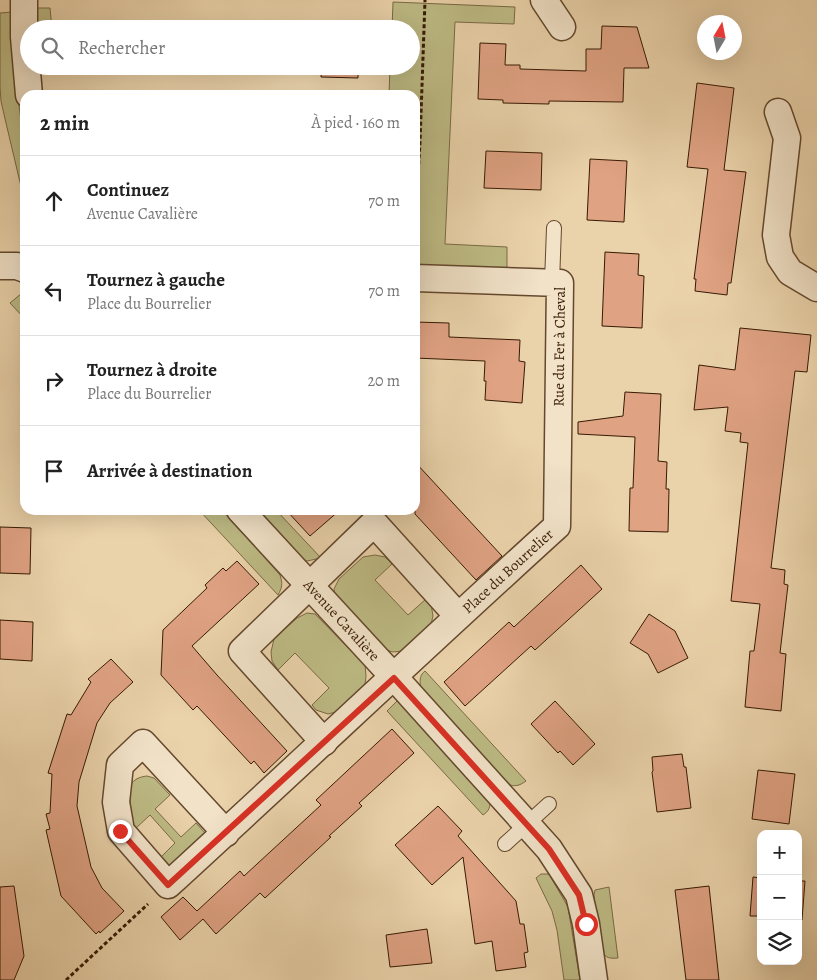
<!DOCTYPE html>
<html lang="fr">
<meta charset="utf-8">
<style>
body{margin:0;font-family:Alegreya,serif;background:#f2f2f2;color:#222}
.controls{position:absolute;right:15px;bottom:15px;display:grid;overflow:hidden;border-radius:10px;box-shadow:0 5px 20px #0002}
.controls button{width:45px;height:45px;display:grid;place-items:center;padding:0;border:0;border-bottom:1px solid #e0e0e0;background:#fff;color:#222;font:25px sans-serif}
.compass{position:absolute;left:697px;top:15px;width:45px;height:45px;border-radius:50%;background:#fff;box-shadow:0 5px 20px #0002;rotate:10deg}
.stop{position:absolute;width:15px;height:15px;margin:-11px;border:4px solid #d93025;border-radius:50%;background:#fff}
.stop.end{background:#d93025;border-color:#fff;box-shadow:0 1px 5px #0008}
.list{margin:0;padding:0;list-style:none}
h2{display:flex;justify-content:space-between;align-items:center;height:65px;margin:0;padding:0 20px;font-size:21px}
h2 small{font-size:16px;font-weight:400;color:#767676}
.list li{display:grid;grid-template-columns:32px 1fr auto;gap:15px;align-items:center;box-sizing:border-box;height:90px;padding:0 20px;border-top:1px solid #e0e0e0}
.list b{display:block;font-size:19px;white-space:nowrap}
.list p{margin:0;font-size:16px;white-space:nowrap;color:#767676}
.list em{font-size:16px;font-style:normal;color:#767676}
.icon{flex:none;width:28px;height:28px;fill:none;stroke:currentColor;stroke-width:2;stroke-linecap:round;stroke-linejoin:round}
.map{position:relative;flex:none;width:817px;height:980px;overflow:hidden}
.search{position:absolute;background:#fff;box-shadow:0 5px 20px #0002;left:20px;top:20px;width:400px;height:55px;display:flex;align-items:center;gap:12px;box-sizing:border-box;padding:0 18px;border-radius:28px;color:#767676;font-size:19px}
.panel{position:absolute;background:#fff;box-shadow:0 5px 20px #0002;left:20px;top:90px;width:400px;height:425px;border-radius:15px}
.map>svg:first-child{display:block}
.green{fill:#bdba84;stroke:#7a6a44}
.building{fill:#dfa283;stroke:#371a03}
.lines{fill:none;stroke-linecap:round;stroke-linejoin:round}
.lane-casing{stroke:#64482d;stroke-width:16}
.street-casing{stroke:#64482d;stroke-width:29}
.path{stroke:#371a03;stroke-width:3;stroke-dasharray:4 2.5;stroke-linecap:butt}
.lane{stroke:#f1e2c8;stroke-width:14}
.street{stroke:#f1e2c8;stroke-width:26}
.route{stroke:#d93025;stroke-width:6}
.labels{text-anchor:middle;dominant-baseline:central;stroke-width:4.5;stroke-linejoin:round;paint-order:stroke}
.street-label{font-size:15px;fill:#371a03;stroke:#f1e2c8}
</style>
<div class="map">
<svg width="817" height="980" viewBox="0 0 817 980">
<rect width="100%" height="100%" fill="#ead2aa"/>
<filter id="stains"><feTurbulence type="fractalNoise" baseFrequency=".004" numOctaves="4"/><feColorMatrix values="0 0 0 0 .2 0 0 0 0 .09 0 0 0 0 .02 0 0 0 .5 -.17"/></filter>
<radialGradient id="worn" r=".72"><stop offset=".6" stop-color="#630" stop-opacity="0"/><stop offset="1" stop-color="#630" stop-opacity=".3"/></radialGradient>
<g class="green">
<polygon points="393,2 515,7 514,24 455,22 445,244 507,247 507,269 415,265 415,95 389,95 390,66 411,66 411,29 392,29"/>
<polygon points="38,8 50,8 52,29 36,29 35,12"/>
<polygon points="12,12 15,76 21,120 25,137 25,211 24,199 6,123 1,101 0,87 0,13"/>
<polygon points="22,293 25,297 25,319 10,303"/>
<path d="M199 510H222L280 575C283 584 282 588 278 595Z"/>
<polygon points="255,510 276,510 321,558 307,561 300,558"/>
<polygon points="375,555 385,557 392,564 375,580 408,615 426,599 431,604 433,616 431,624 403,651 393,652 382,649 335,597 334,589 339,579 363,557"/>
<polygon points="307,613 315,614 365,665 366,676 365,685 336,712 328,714 316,710 312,705 329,688 295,653 278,670 272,661 271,652 274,639 297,618"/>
<path d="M425 671 526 781C519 786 515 787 507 784L422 692C420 684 418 676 425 671Z"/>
<path d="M398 700 489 799C491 807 489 811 483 815L387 711Z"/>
<path d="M147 776 154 778 170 795 155 809 181 837 196 823 205 833 170 866 161 857 175 843 150 815 135 829 130 822V786C134 779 139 777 147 776Z"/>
<polygon points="541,874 549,874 568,907 580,980 564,980 557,930 552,911 536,878"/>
<path d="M609 887 618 958C607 959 604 957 600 947L594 895 595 890Z"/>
</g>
<g class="building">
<polygon points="602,26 637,27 649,68 624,68 623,102 549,101 549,104 503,103 503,100 478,99 480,43 506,44 505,65 520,65 520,69 586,71 586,49 601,49"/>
<polygon points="322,66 358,66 358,78 321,77"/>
<polygon points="697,83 734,88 724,170 746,172 731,283 728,283 727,295 695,291 696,279 694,279 708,169 687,167"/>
<polygon points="486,151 542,153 541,190 484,188"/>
<polygon points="590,159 627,161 624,222 587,220"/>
<polygon points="605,252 639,254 638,275 644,276 642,328 602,326"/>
<polygon points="415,322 449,323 449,337 520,340 519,361 525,362 522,403 485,400 486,381 484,381 485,361 415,358"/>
<polygon points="740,328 811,335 807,372 795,371 771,568 785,570 784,584 788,585 780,653 786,654 781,711 745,707 750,651 754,651 760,604 731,601 748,443 740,442 741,433 725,431 728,407 694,410 699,365 735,370"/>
<polygon points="625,392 661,394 658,461 667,462 666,489 669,489 668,532 629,531 630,488 633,488 635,437 578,434 578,422 623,416"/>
<polygon points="415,462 502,556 476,580 415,514"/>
<polygon points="286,510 340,510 310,536"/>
<polygon points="0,527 31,528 30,574 0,573"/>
<polygon points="237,561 259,584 192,646 217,675 287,751 264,773 254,761 251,764 197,706 193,710 161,675 163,630 207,588 205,585 223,568 226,571"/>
<polygon points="581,565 602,589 535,650 531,646 465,706 444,682 509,622 514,627"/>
<polygon points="649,614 675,631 688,658 658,673 648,654 630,643"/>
<polygon points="0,620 33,622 32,661 0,659"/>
<polygon points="111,659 133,682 110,703 97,723 79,782 77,806 91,867 102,888 124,911 100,933 99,931 96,934 61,896 46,830 50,829 46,814 50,813 52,774 48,773 67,714 71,715 91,682 88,679"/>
<polygon points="555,701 595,744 573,765 560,751 558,753 531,724"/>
<polygon points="392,729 414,753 359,803 362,806 329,836 331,837 265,898 260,893 216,934 203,919 180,940 161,917 183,897 197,911 240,871 244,876 321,805 316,800"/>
<polygon points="682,754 684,767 686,767 691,808 657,812 652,772 653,771 652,757"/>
<polygon points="758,770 795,774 789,824 752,819"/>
<polygon points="438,806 462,831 458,836 516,901 520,924 524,924 528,952 524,953 526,967 496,971 492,941 475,944 463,857 432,885 395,845"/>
<polygon points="753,877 761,878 761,916 750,916"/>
<polygon points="798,881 805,881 802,920 798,919"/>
<polygon points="14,886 24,956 14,980 0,980 0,887"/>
<polygon points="709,886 719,980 686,980 675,890"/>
<polygon points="427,929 432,963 390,967 386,935"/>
</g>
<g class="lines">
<defs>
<g id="lane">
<polyline points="552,282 554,228"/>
<polyline points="505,844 549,804"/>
</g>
<g id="street">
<polyline points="24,0 24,37 29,95"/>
<polyline points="544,0 562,27"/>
<polyline points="778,112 787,138 776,235 780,257 790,272 817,288"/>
<polyline points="0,266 17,266 25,269"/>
<path id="s1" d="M240 510 404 688 549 849 579 895 586 924 594 980"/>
<polyline points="324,742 242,651 374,523 458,616"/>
<path id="s2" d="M226 833 143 743 120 765 116 802 121 831 168 885C298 766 426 645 557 526L560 283 415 278"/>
</g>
</defs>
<use href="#lane" class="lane-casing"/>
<use href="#street" class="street-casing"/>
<g class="path">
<polyline points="415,223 420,143 425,0"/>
<polyline points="66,980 148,904"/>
</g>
<use href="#lane" class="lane"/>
<use href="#street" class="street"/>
</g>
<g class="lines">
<polyline class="route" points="120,831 168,885 394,678 549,849 579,895 586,924"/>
</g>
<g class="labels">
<g class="street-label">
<text stroke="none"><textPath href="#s2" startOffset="1001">Rue du Fer à Cheval</textPath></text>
<text stroke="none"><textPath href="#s2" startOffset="755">Place du Bourrelier</textPath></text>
<text stroke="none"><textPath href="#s1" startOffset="150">Avenue Cavalière</textPath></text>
</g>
</g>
<rect width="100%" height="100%" filter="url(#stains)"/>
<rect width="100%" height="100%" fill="url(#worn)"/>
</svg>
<div class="controls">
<button>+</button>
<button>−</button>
<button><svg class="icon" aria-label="layers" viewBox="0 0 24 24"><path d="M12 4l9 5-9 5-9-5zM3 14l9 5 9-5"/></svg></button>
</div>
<svg class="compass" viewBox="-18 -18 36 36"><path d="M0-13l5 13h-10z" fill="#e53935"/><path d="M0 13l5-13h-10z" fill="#767676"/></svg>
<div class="stop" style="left:586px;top:924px"></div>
<div class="stop end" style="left:120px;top:831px"></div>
<div class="search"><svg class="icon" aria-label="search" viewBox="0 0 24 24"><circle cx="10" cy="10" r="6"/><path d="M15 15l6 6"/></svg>Rechercher</div>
<section class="panel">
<h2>2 min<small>À pied · 160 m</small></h2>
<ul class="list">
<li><svg class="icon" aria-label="ahead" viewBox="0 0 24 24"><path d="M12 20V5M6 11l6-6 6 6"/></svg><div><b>Continuez</b><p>Avenue Cavalière</p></div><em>70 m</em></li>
<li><svg class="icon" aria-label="left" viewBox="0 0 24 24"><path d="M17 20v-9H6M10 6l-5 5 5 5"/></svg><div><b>Tournez à gauche</b><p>Place du Bourrelier</p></div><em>70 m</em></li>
<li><svg class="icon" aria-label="right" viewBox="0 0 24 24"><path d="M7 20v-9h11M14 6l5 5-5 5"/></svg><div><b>Tournez à droite</b><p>Place du Bourrelier</p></div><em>20 m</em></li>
<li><svg class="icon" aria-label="arrive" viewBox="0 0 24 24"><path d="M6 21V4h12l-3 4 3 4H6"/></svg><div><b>Arrivée à destination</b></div></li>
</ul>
</section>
</div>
